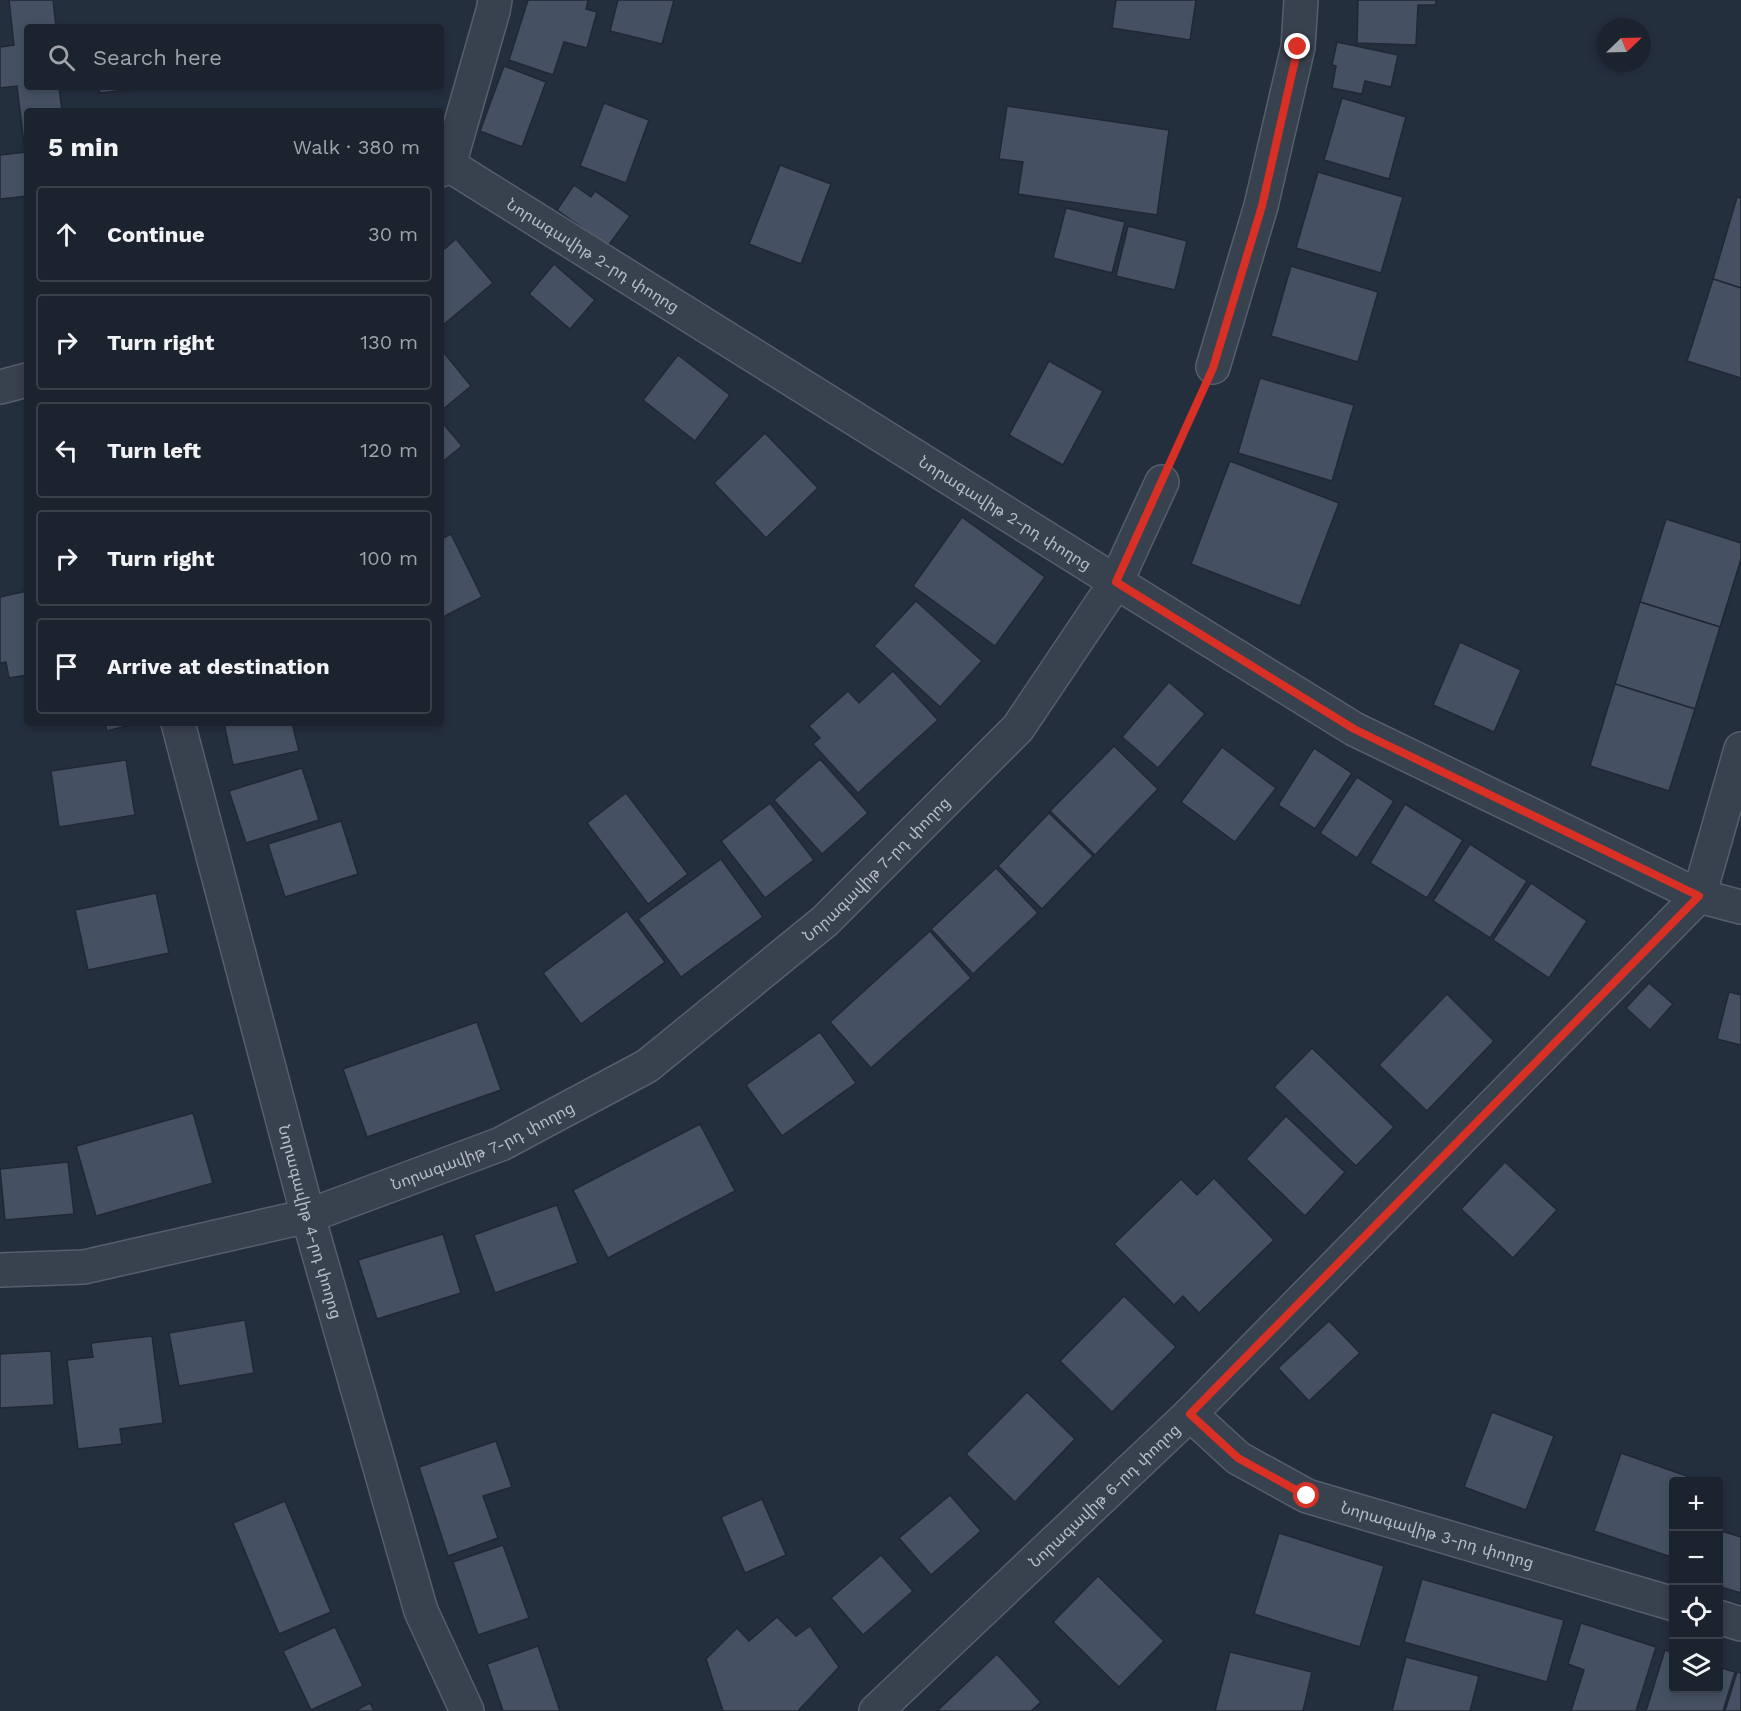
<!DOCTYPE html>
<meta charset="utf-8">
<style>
body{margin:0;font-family:"Work Sans","Noto Sans Armenian",sans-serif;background:#282f3a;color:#f1f3f6}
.controls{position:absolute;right:18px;bottom:18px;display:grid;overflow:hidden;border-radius:6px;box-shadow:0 3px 9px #0003}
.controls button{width:54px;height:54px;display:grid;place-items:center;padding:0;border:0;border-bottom:2px solid #39404a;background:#1b232e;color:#f1f3f6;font:30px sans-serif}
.compass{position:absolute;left:1597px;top:18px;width:54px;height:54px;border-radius:50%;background:#1b232e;box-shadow:0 3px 9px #0003;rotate:67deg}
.stop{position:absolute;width:18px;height:18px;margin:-14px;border:4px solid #d93025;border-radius:50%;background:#fff}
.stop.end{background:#d93025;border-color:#fff;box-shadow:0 2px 6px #0008}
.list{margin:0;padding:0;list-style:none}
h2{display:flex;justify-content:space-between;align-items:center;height:78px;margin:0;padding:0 24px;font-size:26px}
h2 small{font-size:20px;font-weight:400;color:#a0a4aa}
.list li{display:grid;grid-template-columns:39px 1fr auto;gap:18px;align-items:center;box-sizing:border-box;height:96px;margin:0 12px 12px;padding:0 12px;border:2px solid #39404a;border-radius:6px}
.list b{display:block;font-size:22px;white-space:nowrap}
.list em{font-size:20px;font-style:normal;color:#a0a4aa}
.icon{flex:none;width:33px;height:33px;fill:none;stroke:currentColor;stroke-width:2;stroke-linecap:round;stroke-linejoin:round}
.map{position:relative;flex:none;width:1741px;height:1711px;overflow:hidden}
.search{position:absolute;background:#1b232e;box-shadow:0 3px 9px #0003;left:24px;top:24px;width:420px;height:66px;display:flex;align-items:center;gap:15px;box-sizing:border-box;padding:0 21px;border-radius:6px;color:#a0a4aa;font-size:22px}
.panel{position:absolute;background:#1b232e;box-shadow:0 3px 9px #0003;left:24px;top:108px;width:420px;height:618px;border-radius:6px}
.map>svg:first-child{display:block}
.building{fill:#455162;stroke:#1f2835;stroke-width:1.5}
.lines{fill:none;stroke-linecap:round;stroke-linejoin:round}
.minor-casing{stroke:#565f6c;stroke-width:36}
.path{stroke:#44595c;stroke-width:4;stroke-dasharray:4.5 4.5;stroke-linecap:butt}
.minor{stroke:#38414e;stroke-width:33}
.route{stroke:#d93025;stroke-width:8}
.labels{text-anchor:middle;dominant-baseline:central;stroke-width:4.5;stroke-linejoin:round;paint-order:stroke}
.street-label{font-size:16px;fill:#b4bcc9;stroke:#1d2633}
</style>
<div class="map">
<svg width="1741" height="1711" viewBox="0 0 1741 1711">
<rect width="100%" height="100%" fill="#242f3e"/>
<g class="building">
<polygon points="9,0 53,0 56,27 27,27 27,87 59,87 62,111 27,111 27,196 0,199 0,155 25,152 17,86 0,88 0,47 14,45"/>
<polygon points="528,0 588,0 586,9 597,12 587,48 564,42 553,75 509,60"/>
<polygon points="618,0 674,0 662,44 610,31"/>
<polygon points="1116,0 1196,0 1190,40 1112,28"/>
<polygon points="1358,0 1436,0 1436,5 1418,5 1416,45 1357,43"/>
<polygon points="1337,42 1398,55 1391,87 1365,81 1362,94 1332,88 1336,66 1332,65"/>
<polygon points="504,66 546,82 522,147 480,131"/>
<polygon points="99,87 151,87 100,93"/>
<polygon points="1342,98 1406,117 1389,179 1324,160"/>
<polygon points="604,103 649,120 626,183 580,166"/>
<polygon points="1007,106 1169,130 1157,215 1018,194 1023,162 999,159"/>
<polygon points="780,165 831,184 801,264 749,244"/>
<polygon points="1318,172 1403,197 1381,273 1296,248"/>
<polygon points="574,185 591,197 595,191 630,216 608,246 557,210"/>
<polygon points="1737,197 1741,198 1741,288 1713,279"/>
<polygon points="1066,208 1125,222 1112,273 1053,258"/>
<polygon points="1128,226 1187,241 1175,290 1116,276"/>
<polygon points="456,239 493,283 442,326 441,263 443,262 441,259 441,252"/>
<polygon points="554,264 595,300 570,329 529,294"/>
<polygon points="1291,266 1378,292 1358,362 1271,336"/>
<polygon points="1713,279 1741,288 1741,378 1687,361"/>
<polygon points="441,349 471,386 441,411"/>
<polygon points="678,355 730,395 695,441 643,400"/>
<polygon points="1049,361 1103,391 1063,465 1009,435"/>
<polygon points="1260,378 1354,405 1332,481 1238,453"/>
<polygon points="441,421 462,446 441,463"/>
<polygon points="765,433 818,488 766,538 714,483"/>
<polygon points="1230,461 1339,503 1300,606 1191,564"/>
<polygon points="962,517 1045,577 995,646 913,586"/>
<polygon points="1666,519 1741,543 1741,559 1720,627 1640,602"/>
<polygon points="451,534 482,597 441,618 441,539"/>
<polygon points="27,591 27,675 9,678 6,662 0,663 0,597"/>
<polygon points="916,601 982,661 940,707 874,646"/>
<polygon points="1640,602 1720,627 1695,709 1615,684"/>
<polygon points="1460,642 1521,670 1494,732 1433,705"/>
<polygon points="893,671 938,720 858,793 813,744 820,738 809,726 848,691 859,703"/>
<polygon points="1169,682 1205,714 1158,768 1122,737"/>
<polygon points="1615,684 1695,709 1669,791 1590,766"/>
<polygon points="105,723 138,723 107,731"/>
<polygon points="224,723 292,723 299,751 233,765"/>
<polygon points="1114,746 1158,789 1095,855 1050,811"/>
<polygon points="1222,747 1276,788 1235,842 1181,802"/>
<polygon points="1314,748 1352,773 1315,829 1278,805"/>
<polygon points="820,759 868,813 822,854 774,800"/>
<polygon points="126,760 135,815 59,827 51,771"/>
<polygon points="302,768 319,820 246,843 229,791"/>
<polygon points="1357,777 1394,801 1357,858 1320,833"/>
<polygon points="626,793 688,874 648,904 587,823"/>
<polygon points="770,803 814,860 765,898 721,841"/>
<polygon points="1405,804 1463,840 1427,898 1370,863"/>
<polygon points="1049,813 1093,856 1042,909 998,866"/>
<polygon points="341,821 358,874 285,897 268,844"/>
<polygon points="1470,844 1527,881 1490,938 1433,901"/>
<polygon points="721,859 763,917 681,977 638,919"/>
<polygon points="996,868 1038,913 973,974 931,929"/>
<polygon points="1531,883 1587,921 1549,978 1493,940"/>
<polygon points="156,893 169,953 88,970 75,910"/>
<polygon points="627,911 665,962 581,1024 543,973"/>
<polygon points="930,931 971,978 871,1068 830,1022"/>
<polygon points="1649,983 1673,1004 1650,1030 1626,1008"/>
<polygon points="1729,992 1741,995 1741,1045 1717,1039"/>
<polygon points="1447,994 1494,1041 1427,1111 1379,1065"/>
<polygon points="477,1022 501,1090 367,1137 343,1069"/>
<polygon points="820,1032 856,1083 782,1136 746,1085"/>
<polygon points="1312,1048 1394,1127 1356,1166 1274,1087"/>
<polygon points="193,1113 213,1183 96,1216 76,1146"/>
<polygon points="1286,1116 1345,1172 1305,1216 1246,1159"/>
<polygon points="700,1124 735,1191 608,1258 573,1190"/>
<polygon points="68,1162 74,1214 5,1220 0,1169"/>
<polygon points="1505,1162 1557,1210 1513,1258 1461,1209"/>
<polygon points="1214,1178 1274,1240 1199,1313 1183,1296 1174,1305 1114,1244 1181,1179 1197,1195"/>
<polygon points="557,1205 578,1263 495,1293 474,1235"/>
<polygon points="443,1234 461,1293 377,1319 358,1260"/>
<polygon points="1124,1296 1176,1347 1112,1412 1060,1361"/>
<polygon points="245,1320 254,1373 179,1386 169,1333"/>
<polygon points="1329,1321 1360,1353 1309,1401 1278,1368"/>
<polygon points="152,1336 163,1423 120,1429 122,1444 78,1449 67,1360 93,1357 91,1343"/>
<polygon points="51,1351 54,1405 0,1408 0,1354"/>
<polygon points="1027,1392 1075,1439 1015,1502 966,1454"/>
<polygon points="1492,1412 1554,1436 1526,1510 1464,1487"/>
<polygon points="496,1441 512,1487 483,1496 498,1538 448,1556 419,1467"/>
<polygon points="1621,1453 1704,1482 1674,1482 1674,1558 1594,1531"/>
<polygon points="950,1495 981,1531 931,1575 899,1538"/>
<polygon points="762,1499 786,1555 745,1573 721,1517"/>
<polygon points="285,1501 331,1612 279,1634 233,1523"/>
<polygon points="1718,1530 1741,1537 1741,1593 1718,1586"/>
<polygon points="1279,1533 1384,1566 1360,1647 1254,1614"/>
<polygon points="503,1545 529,1618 478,1635 453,1562"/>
<polygon points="881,1555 913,1591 863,1635 831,1598"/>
<polygon points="1098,1576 1164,1641 1119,1687 1053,1622"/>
<polygon points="1422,1579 1564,1620 1547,1682 1404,1642"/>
<polygon points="777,1617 796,1636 810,1626 839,1667 798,1711 723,1711 706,1659 737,1628 749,1641"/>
<polygon points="1581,1623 1656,1647 1636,1711 1571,1711 1584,1670 1568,1664"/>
<polygon points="335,1627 363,1686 311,1710 283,1651"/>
<polygon points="538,1646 560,1711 503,1711 487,1664"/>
<polygon points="1665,1650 1674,1653 1674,1688 1718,1688 1718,1667 1735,1672 1723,1711 1646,1711"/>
<polygon points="1230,1652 1312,1672 1303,1711 1215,1711"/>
<polygon points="997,1654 1041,1702 1031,1711 937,1711"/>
<polygon points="1406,1657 1479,1676 1470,1711 1392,1711"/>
<polygon points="1737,1672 1741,1673 1741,1711 1725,1711"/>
<polygon points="370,1703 374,1711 355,1711"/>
</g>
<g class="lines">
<defs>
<g id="minor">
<path id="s1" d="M449 165 1116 582 1354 729 1699 896 1741 907"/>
<polyline points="441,170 449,165 493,11 495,0"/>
<polyline points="1213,367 1261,206 1298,47 1301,0"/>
<polyline points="0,387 27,380"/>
<path id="s2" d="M178 723 308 1216 421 1611 467 1711"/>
<path id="s3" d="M0 1270 84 1267 308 1216 501 1144 647 1066 825 921 1018 728 1116 582 1162 482"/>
<path id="s4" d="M1190 1414 1238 1458 1307 1496 1674 1604"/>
<polyline points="1718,1617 1741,1624"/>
<path id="s5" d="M876 1711 1190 1414 1699 896 1741 749"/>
</g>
</defs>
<use href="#minor" class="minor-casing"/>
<polyline class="path" points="1176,451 1200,398"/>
<use href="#minor" class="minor"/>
</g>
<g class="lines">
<polyline class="route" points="1298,47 1262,206 1213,368 1116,582 1354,729 1699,896 1190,1414 1238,1458 1307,1496"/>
</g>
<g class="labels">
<g class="street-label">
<text stroke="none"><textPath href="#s1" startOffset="170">Նորագավիթ 2-րդ փողոց</textPath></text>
<text stroke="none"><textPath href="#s1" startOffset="656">Նորագավիթ 2-րդ փողոց</textPath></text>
<text stroke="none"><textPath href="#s3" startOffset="988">Նորագավիթ 7-րդ փողոց</textPath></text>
<text stroke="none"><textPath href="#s3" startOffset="502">Նորագավիթ 7-րդ փողոց</textPath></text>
<text stroke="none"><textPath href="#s2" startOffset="516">Նորագավիթ 4-րդ փողոց</textPath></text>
<text stroke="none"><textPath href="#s5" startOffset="314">Նորագավիթ 6-րդ փողոց</textPath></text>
<text stroke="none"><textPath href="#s4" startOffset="280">Նորագավիթ 3-րդ փողոց</textPath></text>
</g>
</g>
</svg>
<div class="controls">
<button>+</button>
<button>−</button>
<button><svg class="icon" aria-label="locate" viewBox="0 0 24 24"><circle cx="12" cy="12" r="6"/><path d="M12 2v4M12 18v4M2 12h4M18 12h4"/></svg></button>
<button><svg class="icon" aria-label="layers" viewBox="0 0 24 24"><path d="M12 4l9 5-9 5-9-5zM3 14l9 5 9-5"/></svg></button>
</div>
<svg class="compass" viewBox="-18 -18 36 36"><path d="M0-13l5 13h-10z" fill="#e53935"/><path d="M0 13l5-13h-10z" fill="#a0a4aa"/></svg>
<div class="stop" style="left:1307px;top:1496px"></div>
<div class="stop end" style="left:1298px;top:47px"></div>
<div class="search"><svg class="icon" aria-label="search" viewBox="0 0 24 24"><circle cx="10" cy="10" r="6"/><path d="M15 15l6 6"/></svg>Search here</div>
<section class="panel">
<h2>5 min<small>Walk · 380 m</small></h2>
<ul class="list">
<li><svg class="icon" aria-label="ahead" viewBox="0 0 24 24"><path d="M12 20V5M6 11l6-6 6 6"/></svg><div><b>Continue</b></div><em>30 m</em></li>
<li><svg class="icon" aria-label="right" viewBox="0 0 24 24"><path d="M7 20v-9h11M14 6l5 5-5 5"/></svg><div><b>Turn right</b></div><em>130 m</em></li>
<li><svg class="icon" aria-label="left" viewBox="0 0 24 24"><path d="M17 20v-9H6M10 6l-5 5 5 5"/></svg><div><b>Turn left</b></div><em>120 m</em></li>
<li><svg class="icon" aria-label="right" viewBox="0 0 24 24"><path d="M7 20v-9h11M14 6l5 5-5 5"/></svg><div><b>Turn right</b></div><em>100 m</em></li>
<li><svg class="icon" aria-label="arrive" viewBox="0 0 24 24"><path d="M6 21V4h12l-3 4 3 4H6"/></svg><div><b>Arrive at destination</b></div></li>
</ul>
</section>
</div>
